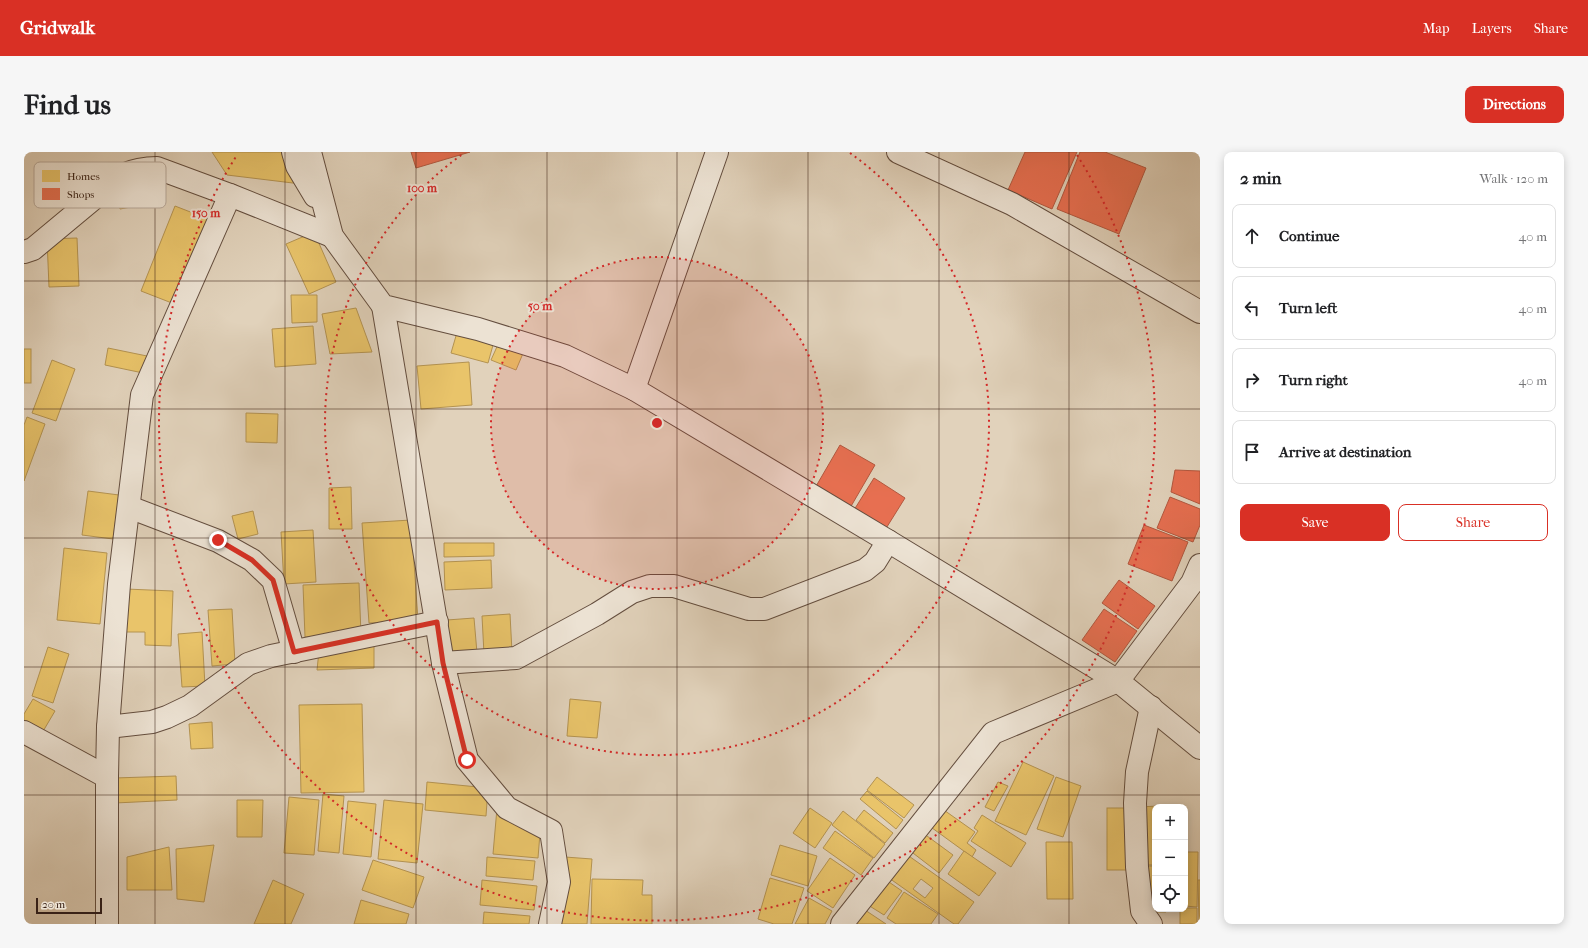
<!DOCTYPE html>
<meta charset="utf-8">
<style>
body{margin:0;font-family:"IM FELL French Canon",serif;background:#f6f6f6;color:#202124}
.controls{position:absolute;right:12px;bottom:12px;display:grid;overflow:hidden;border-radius:8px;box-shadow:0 2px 10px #0003}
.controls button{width:36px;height:36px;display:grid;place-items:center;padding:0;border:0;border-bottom:1px solid #e0e0e0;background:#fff;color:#202124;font:20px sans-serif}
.scale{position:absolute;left:12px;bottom:10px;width:66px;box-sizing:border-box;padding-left:4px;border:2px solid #3a2216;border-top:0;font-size:11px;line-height:14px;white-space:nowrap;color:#3a2216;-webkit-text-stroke:3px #ece2d3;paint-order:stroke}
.stop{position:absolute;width:12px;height:12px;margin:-9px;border:3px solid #d93025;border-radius:50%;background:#fff}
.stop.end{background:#d93025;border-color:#fff;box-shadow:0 1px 4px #0008}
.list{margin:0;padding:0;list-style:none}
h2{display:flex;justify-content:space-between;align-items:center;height:52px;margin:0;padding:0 16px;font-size:17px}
h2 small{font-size:13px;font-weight:400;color:#757577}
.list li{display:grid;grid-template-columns:26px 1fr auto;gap:12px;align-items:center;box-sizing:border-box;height:64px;margin:0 8px 8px;padding:0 8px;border:1px solid #e0e0e0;border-radius:8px}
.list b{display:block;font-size:15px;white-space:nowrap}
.list em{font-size:13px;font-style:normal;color:#757577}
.actions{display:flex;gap:8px;padding:12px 16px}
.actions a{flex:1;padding:9px 0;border:1px solid #d93025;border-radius:8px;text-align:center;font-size:14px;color:#d93025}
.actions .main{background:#d93025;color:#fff}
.icon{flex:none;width:22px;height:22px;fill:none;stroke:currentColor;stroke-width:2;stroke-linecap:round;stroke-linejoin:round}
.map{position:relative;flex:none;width:1176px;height:772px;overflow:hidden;border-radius:8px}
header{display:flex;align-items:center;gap:24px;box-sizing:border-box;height:56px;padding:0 20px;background:#d93025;color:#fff}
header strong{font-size:19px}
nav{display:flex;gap:22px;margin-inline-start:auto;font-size:14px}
.intro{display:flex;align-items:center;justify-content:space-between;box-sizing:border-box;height:96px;padding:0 24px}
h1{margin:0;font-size:28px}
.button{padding:10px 18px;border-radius:8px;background:#d93025;color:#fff;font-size:14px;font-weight:700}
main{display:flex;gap:24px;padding:0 24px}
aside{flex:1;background:#fff;border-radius:8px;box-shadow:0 2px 10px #0003}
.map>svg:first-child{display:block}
.homes{fill:#e9c46a;stroke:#b49351;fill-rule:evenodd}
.shops{fill:#e76f51;stroke:#b3583f}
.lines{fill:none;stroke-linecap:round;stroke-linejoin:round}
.minor-casing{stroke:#644e3f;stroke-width:24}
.tertiary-casing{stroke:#644e3f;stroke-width:24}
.minor{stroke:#ece2d3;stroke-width:22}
.tertiary{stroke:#ece2d3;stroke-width:22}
.route{stroke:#d93025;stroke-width:5}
.grid{fill:none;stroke:#3a2216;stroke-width:1;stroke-opacity:0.55}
.ring{fill:none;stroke:#d62828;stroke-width:2;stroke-dasharray:2 4}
.key{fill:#ece2d3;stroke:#b7a89a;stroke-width:1}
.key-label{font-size:11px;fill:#3a2216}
.centre{fill:#d62828;stroke:#ece2d3;stroke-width:2}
.ring-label{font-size:12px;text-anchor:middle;font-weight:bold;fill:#d62828;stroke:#ece2d3;stroke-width:4;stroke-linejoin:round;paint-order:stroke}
</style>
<header>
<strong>Gridwalk</strong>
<nav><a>Map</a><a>Layers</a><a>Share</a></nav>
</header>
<div class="intro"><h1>Find us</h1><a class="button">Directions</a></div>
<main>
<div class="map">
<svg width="1176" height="772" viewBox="0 0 1176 772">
<rect width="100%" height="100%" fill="#e1d2bb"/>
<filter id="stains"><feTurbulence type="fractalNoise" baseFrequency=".005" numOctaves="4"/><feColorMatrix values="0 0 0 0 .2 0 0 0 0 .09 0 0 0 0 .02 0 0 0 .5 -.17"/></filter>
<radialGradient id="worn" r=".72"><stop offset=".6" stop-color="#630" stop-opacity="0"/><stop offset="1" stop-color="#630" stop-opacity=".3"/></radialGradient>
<g class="homes">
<polygon points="188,0 265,0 277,32 203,23"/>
<polygon points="134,22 140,49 96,57 91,31"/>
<polygon points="151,54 187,68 153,153 117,139"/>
<polygon points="290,80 312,130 285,142 262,92"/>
<polygon points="53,86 55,134 25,135 23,87"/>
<polygon points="267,143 293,143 293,170 268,171"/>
<polygon points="332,156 348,200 306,202 298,162"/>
<polygon points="289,174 292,212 251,215 248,177"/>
<polygon points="434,177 471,186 464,211 427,201"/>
<polygon points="476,188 500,199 492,218 467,208"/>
<polygon points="84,196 123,204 119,221 81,213"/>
<rect x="0" y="197" width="7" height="34"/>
<polygon points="28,208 51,217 32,269 8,261"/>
<polygon points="445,210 448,253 397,257 393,214"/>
<polygon points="222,261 254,262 253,291 222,290"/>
<polygon points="3,265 21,272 0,329 0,273"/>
<polygon points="327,335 328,377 305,377 305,336"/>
<polygon points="64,339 95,343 89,387 58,383"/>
<polygon points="229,359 234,382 214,387 208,364"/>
<polygon points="387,368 394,468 345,471 338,371"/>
<polygon points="289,378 292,430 260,432 257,380"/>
<polygon points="420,391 470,391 470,404 420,405"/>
<polygon points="40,396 83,401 76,472 33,468"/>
<polygon points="467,408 468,436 421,438 420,410"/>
<polygon points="335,431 337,483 281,485 279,433"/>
<polygon points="102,437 149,439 147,494 121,493 121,480 100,480"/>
<polygon points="208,457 211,512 188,514 184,458"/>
<polygon points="486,462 488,500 460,502 458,464"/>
<polygon points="450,466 453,501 425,503 423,468"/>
<polygon points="178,480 181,534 158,535 154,482"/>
<polygon points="350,493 350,516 293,518 295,499"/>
<polygon points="24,495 45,502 29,551 8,544"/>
<polygon points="9,547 31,559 18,581 0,571 0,562"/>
<polygon points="546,547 577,550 573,586 543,584"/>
<polygon points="338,552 340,640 277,641 275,553"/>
<polygon points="188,570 189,596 167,597 165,572"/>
<polygon points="999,610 1030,624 1002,683 971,669"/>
<polygon points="152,624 153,648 91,651 90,626"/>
<polygon points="853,625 890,653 880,666 843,638"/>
<polygon points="1032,625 1057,634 1039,685 1013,677"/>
<polygon points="403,630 464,636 462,664 401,658"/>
<polygon points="974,630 984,634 970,659 961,655"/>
<polygon points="843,639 879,668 872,677 836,647"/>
<polygon points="299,642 320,644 315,701 294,699"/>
<polygon points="265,645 295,648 290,703 260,701"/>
<polygon points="213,648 239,648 238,685 213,685"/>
<polygon points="360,648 399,652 393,711 354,707"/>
<polygon points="324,649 352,652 347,705 319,702"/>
<polygon points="1158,653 1158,655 1131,655 1131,713 1115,713 1113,655"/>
<polygon points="473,656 516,681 514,706 469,702"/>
<polygon points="786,656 808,671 791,696 769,681"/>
<polygon points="917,656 951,680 943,691 952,698 948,705 904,673"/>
<rect x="1083" y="656" width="25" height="62"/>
<polygon points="840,658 869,681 861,691 832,668"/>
<polygon points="819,659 861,692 850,706 808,673"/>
<polygon points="958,663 1002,691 987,715 947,689 954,679 950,676"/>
<polygon points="811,679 849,706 837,723 799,696"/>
<polygon points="899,681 929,703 915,721 885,698"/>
<polygon points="1022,690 1048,690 1049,747 1023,747"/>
<polygon points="190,693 180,750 153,747 152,697"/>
<polygon points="756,693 793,704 784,734 747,723"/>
<polygon points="145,695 148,738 103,738 103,705"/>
<polygon points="940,699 972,721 955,744 924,722"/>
<polygon points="1161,700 1174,700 1173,755 1161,754"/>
<path d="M882 702 950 750 934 772H930L865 726ZM897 727 909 736 901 746 889 737Z"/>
<polygon points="463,705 511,709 509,728 462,724"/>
<polygon points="541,705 568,707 563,772 536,772"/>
<polygon points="806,706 831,723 809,756 783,739"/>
<polygon points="349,708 400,725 389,756 338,738"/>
<polygon points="1121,714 1131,714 1131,757 1142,757 1142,760 1121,760"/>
<polygon points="746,726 780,736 768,772 750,772 734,767"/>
<polygon points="568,727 619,728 618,743 628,743 628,772 567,772"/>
<polygon points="249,728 280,742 267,772 230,772"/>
<polygon points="458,728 513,734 510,758 456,753"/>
<polygon points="862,728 878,739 860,763 844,753"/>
<polygon points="1174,728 1176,728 1176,768 1175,768"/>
<polygon points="880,740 914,762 907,772 872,772 863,766"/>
<polygon points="785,746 808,759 801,772 771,772"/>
<polygon points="337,748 385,762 382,772 330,772"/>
<polygon points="1161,756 1173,756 1173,772 1156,772 1156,757"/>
<polygon points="841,758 862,772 832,772"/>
<polygon points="460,760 506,764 505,772 459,772"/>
</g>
<g class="shops">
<polygon points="387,0 446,0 392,16"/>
<polygon points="1001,0 1053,0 1028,57 984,38"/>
<polygon points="1056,0 1081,0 1122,16 1095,82 1033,57"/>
<polygon points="816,293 851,313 826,356 791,336"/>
<polygon points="1151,318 1176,319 1176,352 1147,340"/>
<polygon points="850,326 881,346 861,378 830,358"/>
<polygon points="1146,345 1176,357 1176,373 1169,390 1133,376"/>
<polygon points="1120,373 1164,390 1148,429 1104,412"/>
<polygon points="1095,428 1131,454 1114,477 1078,451"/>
<polygon points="1080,457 1113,479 1091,510 1058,488"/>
</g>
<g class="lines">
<defs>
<g id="minor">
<polyline points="874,0 988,52 1176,160"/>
<path d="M0 100 9 97 98 23C110 18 120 16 133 16L206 43"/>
<polyline points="359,154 419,511 443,608 483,656 527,679 535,730 526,772"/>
<polyline points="610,237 693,0"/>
<polyline points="105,355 194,389 228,408 249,428 270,500"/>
<polyline points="419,511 492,506 573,462 608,440 626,434 650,434 725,457 740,457 841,418 851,410 864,389"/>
<polyline points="1127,555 1113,620 1111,651 1113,715 1118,759 1127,772"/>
<polyline points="84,575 128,570 143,565 166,554 224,512 247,504 413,470"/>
<polyline points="0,580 83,625"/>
<polyline points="83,772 83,625 84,575 95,432 118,243 206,43 308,84"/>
</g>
<g id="tertiary">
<polyline points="269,0 273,14 291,44"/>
<polyline points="286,0 308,84 359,154 454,177 541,204 610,237 864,389 1094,529 1176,596"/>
<polyline points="818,772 969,581 1094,529 1168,431 1176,413"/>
</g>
</defs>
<use href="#minor" class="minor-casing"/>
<use href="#tertiary" class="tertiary-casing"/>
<use href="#minor" class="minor"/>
<use href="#tertiary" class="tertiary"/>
</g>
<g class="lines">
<polyline class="route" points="194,388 228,408 249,428 270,500 413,470 419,511 443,608"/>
</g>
<path class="grid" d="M131 0V772M261 0V772M392 0V772M523 0V772M653 0V772M784 0V772M915 0V772M1045 0V772M0 129H1176M0 257H1176M0 386H1176M0 515H1176M0 643H1176"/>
<circle cx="633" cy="271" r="166" fill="#d62828" fill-opacity=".12"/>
<g class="ring">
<circle cx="633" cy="271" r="166"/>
<path d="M826 1A332 332 0 1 1 440 1"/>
<path d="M1053 3A498 498 0 1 1 213 3"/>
</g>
<rect x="10" y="10" width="132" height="46" rx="6" class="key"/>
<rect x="18" y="18" width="18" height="12" fill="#e9c46a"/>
<rect x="18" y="36" width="18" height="12" fill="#e76f51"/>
<g class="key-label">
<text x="43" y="28">Homes</text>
<text x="43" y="46">Shops</text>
</g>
<circle cx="633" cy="271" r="6" class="centre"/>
<g class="ring-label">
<text x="398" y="40">100 m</text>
<text x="182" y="65">150 m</text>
<text x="516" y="158">50 m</text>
</g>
<rect width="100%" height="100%" filter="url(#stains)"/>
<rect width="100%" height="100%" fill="url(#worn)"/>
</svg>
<div class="controls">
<button>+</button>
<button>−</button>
<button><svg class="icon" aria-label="locate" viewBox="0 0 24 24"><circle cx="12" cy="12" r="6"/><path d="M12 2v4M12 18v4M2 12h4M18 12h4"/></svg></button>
</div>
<div class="scale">20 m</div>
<div class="stop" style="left:443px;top:608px"></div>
<div class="stop end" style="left:194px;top:388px"></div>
</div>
<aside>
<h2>2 min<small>Walk · 120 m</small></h2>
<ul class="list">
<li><svg class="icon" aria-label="ahead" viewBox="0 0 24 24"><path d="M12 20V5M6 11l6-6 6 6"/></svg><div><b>Continue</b></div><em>40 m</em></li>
<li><svg class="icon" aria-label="left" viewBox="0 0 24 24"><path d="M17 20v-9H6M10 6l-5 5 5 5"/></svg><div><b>Turn left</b></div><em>40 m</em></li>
<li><svg class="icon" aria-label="right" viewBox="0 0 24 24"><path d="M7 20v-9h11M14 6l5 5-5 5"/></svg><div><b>Turn right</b></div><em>40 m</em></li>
<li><svg class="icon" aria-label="arrive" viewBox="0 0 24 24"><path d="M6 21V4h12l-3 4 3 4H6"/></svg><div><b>Arrive at destination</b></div></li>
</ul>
<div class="actions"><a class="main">Save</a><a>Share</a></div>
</aside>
</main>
